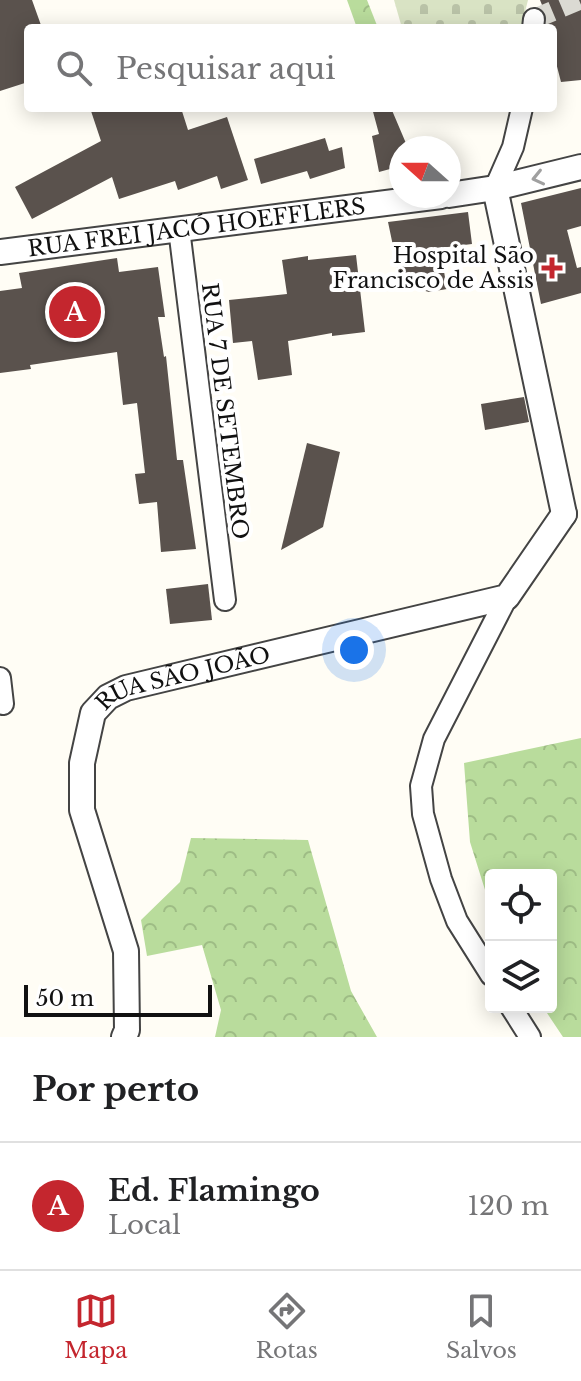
<!DOCTYPE html>
<html lang="pt">
<meta charset="utf-8">
<style>
body{margin:0;font-family:"Libre Baskerville",serif;background:#f6f6f6;color:#202124}
.controls{position:absolute;right:24px;bottom:24px;display:grid;overflow:hidden;border-radius:8px;box-shadow:0 4px 20px #0003}
.controls button{width:72px;height:72px;display:grid;place-items:center;padding:0;border:0;border-bottom:2px solid #e0e0e0;background:#fff;color:#202124;font:40px sans-serif}
.compass{position:absolute;left:389px;top:136px;width:72px;height:72px;border-radius:50%;background:#fff;box-shadow:0 4px 20px #0003;rotate:291deg}
.scale{position:absolute;left:24px;bottom:20px;width:188px;box-sizing:border-box;padding-left:8px;border:4px solid #111;border-top:0;font-size:22px;line-height:28px;white-space:nowrap;color:#111;-webkit-text-stroke:6px #fff;paint-order:stroke}
.you{position:absolute;left:354px;top:650px;width:28px;height:28px;margin:-20px;border:6px solid #fff;border-radius:50%;background:#1a73e8;box-shadow:0 0 0 12px #1a73e833}
.badge{display:grid;place-items:center;width:52px;height:52px;border-radius:50%;background:#c4262e;color:#fff;font-size:26px;font-weight:700}
.pin{position:absolute;translate:-50% -50%;border:4px solid #fff;box-shadow:0 2px 8px #0006}
.list{margin:0;padding:0;list-style:none}
h2{display:flex;justify-content:space-between;align-items:center;height:104px;margin:0;padding:0 32px;font-size:34px}
h2 small{font-size:26px;font-weight:400;color:#757577}
.list li{display:grid;grid-template-columns:52px 1fr auto;gap:24px;align-items:center;box-sizing:border-box;height:128px;padding:0 32px;border-top:2px solid #e0e0e0}
.list b{display:block;font-size:30px;white-space:nowrap}
.list p{margin:0;font-size:26px;white-space:nowrap;color:#757577}
.list em{font-size:26px;font-style:normal;color:#757577}
.icon{flex:none;width:44px;height:44px;fill:none;stroke:currentColor;stroke-width:2;stroke-linecap:round;stroke-linejoin:round}
.map{position:relative;flex:none;width:581px;height:1037px;overflow:hidden}
.search{position:absolute;background:#fff;box-shadow:0 4px 20px #0003;left:24px;right:24px;top:24px;height:88px;display:flex;align-items:center;gap:20px;box-sizing:border-box;padding:0 28px;border-radius:8px;color:#757577;font-size:30px}
.sheet{height:232px;background:#fff}
nav{display:flex;justify-content:space-around;align-items:center;box-sizing:border-box;height:112px;border-top:2px solid #e0e0e0;background:#fff;font-size:22px;color:#757577}
nav a{display:grid;justify-items:center;gap:4px}
nav .on{color:#c4262e}
.map>svg:first-child{display:block}
.forest{fill:url(#forest-crowns)}
.cemetery{fill:url(#cemetery-stones)}
.building{fill:#5a524d}
.lines{fill:none;stroke-linecap:round;stroke-linejoin:round}
.minor-tunnel{stroke:#dbdad3;stroke-width:20;stroke-dasharray:20 10;stroke-linecap:butt}
.minor-casing{stroke:#444;stroke-width:24}
.tertiary-casing{stroke:#444;stroke-width:28}
.minor{stroke:#fff;stroke-width:20}
.tertiary{stroke:#fff;stroke-width:24}
.oneway{stroke:#a0a0a0}
.poi-dot{fill:#c4262e;stroke:#fff;stroke-width:3}
.labels{text-anchor:middle;dominant-baseline:central;stroke-width:8;stroke-linejoin:round;paint-order:stroke}
.street-label{font-size:22px;fill:#111;stroke:#fff}
.poi-label{font-size:22px;fill:#111;stroke:#fff;text-anchor:end}
</style>
<div class="map">
<svg width="581" height="1037" viewBox="0 0 581 1037">
<defs>
<pattern id="forest-crowns" width="20" height="18" patternUnits="userSpaceOnUse" patternTransform="scale(2)"><rect width="20" height="18" fill="#b9dc9c"/><path d="M2 6a3 3 0 1 1 6 0M12 15a3 3 0 1 1 6 0" fill="none" stroke="#9ebc85"/></pattern>
<pattern id="cemetery-stones" width="16" height="16" patternUnits="userSpaceOnUse" patternTransform="scale(2)"><rect width="16" height="16" fill="#d9e3c4"/><path d="M2 7V4a2 2 0 0 1 4 0v3zM10 15v-3a2 2 0 0 1 4 0v3z" fill="#b9c2a7"/></pattern>
</defs>
<rect width="100%" height="100%" fill="#fffdf5"/>
<g class="forest">
<polygon points="347,0 367,0 378,28 357,28"/>
<polygon points="581,738 581,1037 563,1037 543,1007 551,1007 551,875 491,875 491,909 470,842 464,763"/>
<polygon points="191,838 308,840 351,991 377,1037 215,1037 221,1010 202,945 147,956 141,920 180,882"/>
</g>
<polygon class="cemetery" points="394,0 528,0 521,28 402,28"/>
<g class="building">
<polygon points="0,0 32,0 42,28 28,28 28,82 0,91"/>
<polygon points="540,0 581,0 581,80 561,82 553,51 553,28 547,28 546,15"/>
<polygon points="90,108 181,108 188,130 227,117 248,180 221,189 217,176 178,190 175,181 119,199 112,177 32,219 15,187 101,141"/>
<polygon points="372,108 391,108 408,148 401,148 401,166 379,172 372,136 379,134"/>
<polygon points="325,138 329,151 342,147 345,168 310,179 307,171 261,184 254,159"/>
<polygon points="581,188 581,226 567,230 577,268 581,267 581,293 541,304 521,203"/>
<polygon points="468,212 472,244 440,248 447,289 429,292 401,284 388,222"/>
<polygon points="356,255 365,332 332,336 332,333 288,341 292,375 258,380 252,341 233,343 229,300 287,294 282,260 308,256 308,260"/>
<polygon points="117,258 119,272 158,267 165,317 158,317 164,357 166,356 177,460 183,460 196,549 161,552 157,502 139,504 135,474 145,473 137,403 123,405 117,352 30,365 31,369 0,373 0,291 22,288 19,273"/>
<polygon points="524,397 529,422 485,430 481,404"/>
<polygon points="307,443 340,452 323,527 281,550"/>
<polygon points="208,584 212,620 170,624 166,589"/>
</g>
<g class="lines">
<polyline class="minor-tunnel" points="534,19 579,0"/>
<defs>
<g id="minor">
<polyline points="533,28 534,19"/>
<polyline points="495,188 513,147 522,108"/>
<polyline points="179,229 225,600"/>
<polyline points="0,678 3,704"/>
<polyline points="491,975 457,921 441,879 423,814 421,786 434,739 507,597"/>
<polyline points="511,1007 530,1037"/>
</g>
<g id="tertiary">
<polyline points="495,188 564,514"/>
<polyline points="449,195 495,188 581,167"/>
<path id="s1" d="M0 252 441 196"/>
<path id="s2" d="M124 1037 127 1030 126 951 82 810V763L93 713 108 697 126 688 507 597 564 514"/>
</g>
</defs>
<use href="#minor" class="minor-casing"/>
<use href="#tertiary" class="tertiary-casing"/>
<use href="#minor" class="minor"/>
<use href="#tertiary" class="tertiary"/>
</g>
<defs><path id="oneway-chevron" d="M-2-3.5L2.5 0L-2 3.5" fill="none" stroke-width="1.6" stroke-linecap="round" stroke-linejoin="round" transform="scale(2)"/></defs>
<use class="oneway" href="#oneway-chevron" transform="translate(538 178) rotate(167)"/>
<path class="poi-dot" d="M548 256h8v8h8v8h-8v8h-8v-8h-8v-8h8z"/>
<g class="labels">
<g class="street-label">
<text stroke="none"><textPath href="#s1" startOffset="198">RUA FREI JACÓ HOEFFLERS</textPath></text>
<text transform="translate(225 411) rotate(83)">RUA 7 DE SETEMBRO</text>
<text stroke="none"><textPath href="#s2" startOffset="432">RUA SÃO JOÃO</textPath></text>
</g>
<g class="poi-label">
<text x="534" y="255">Hospital São<tspan x="534" dy="25">Francisco de Assis</tspan></text>
</g>
</g>
</svg>
<div class="controls">
<button><svg class="icon" aria-label="locate" viewBox="0 0 24 24"><circle cx="12" cy="12" r="6"/><path d="M12 2v4M12 18v4M2 12h4M18 12h4"/></svg></button>
<button><svg class="icon" aria-label="layers" viewBox="0 0 24 24"><path d="M12 4l9 5-9 5-9-5zM3 14l9 5 9-5"/></svg></button>
</div>
<svg class="compass" viewBox="-18 -18 36 36"><path d="M0-13l5 13h-10z" fill="#e53935"/><path d="M0 13l5-13h-10z" fill="#757577"/></svg>
<div class="scale">50 m</div>
<div class="you"></div>
<div class="pin badge" style="left:75px;top:312px">A</div>
<div class="search"><svg class="icon" aria-label="search" viewBox="0 0 24 24"><circle cx="10" cy="10" r="6"/><path d="M15 15l6 6"/></svg>Pesquisar aqui</div>
</div>
<section class="sheet">
<h2>Por perto<small></small></h2>
<ul class="list">
<li><span class="badge">A</span><div><b>Ed. Flamingo</b><p>Local</p></div><em>120 m</em></li>
</ul>
</section>
<nav>
<a class="on"><svg class="icon" aria-label="map" viewBox="0 0 24 24"><path d="M3 6l6-2 6 2 6-2v14l-6 2-6-2-6 2zM9 4v14M15 6v14"/></svg>Mapa</a>
<a><svg class="icon" aria-label="directions" viewBox="0 0 24 24"><path d="M12 3l9 9-9 9-9-9zM9 14v-3h6M13 9l2 2-2 2"/></svg>Rotas</a>
<a><svg class="icon" aria-label="saved" viewBox="0 0 24 24"><path d="M7 4h10v16l-5-4-5 4z"/></svg>Salvos</a>
</nav>
